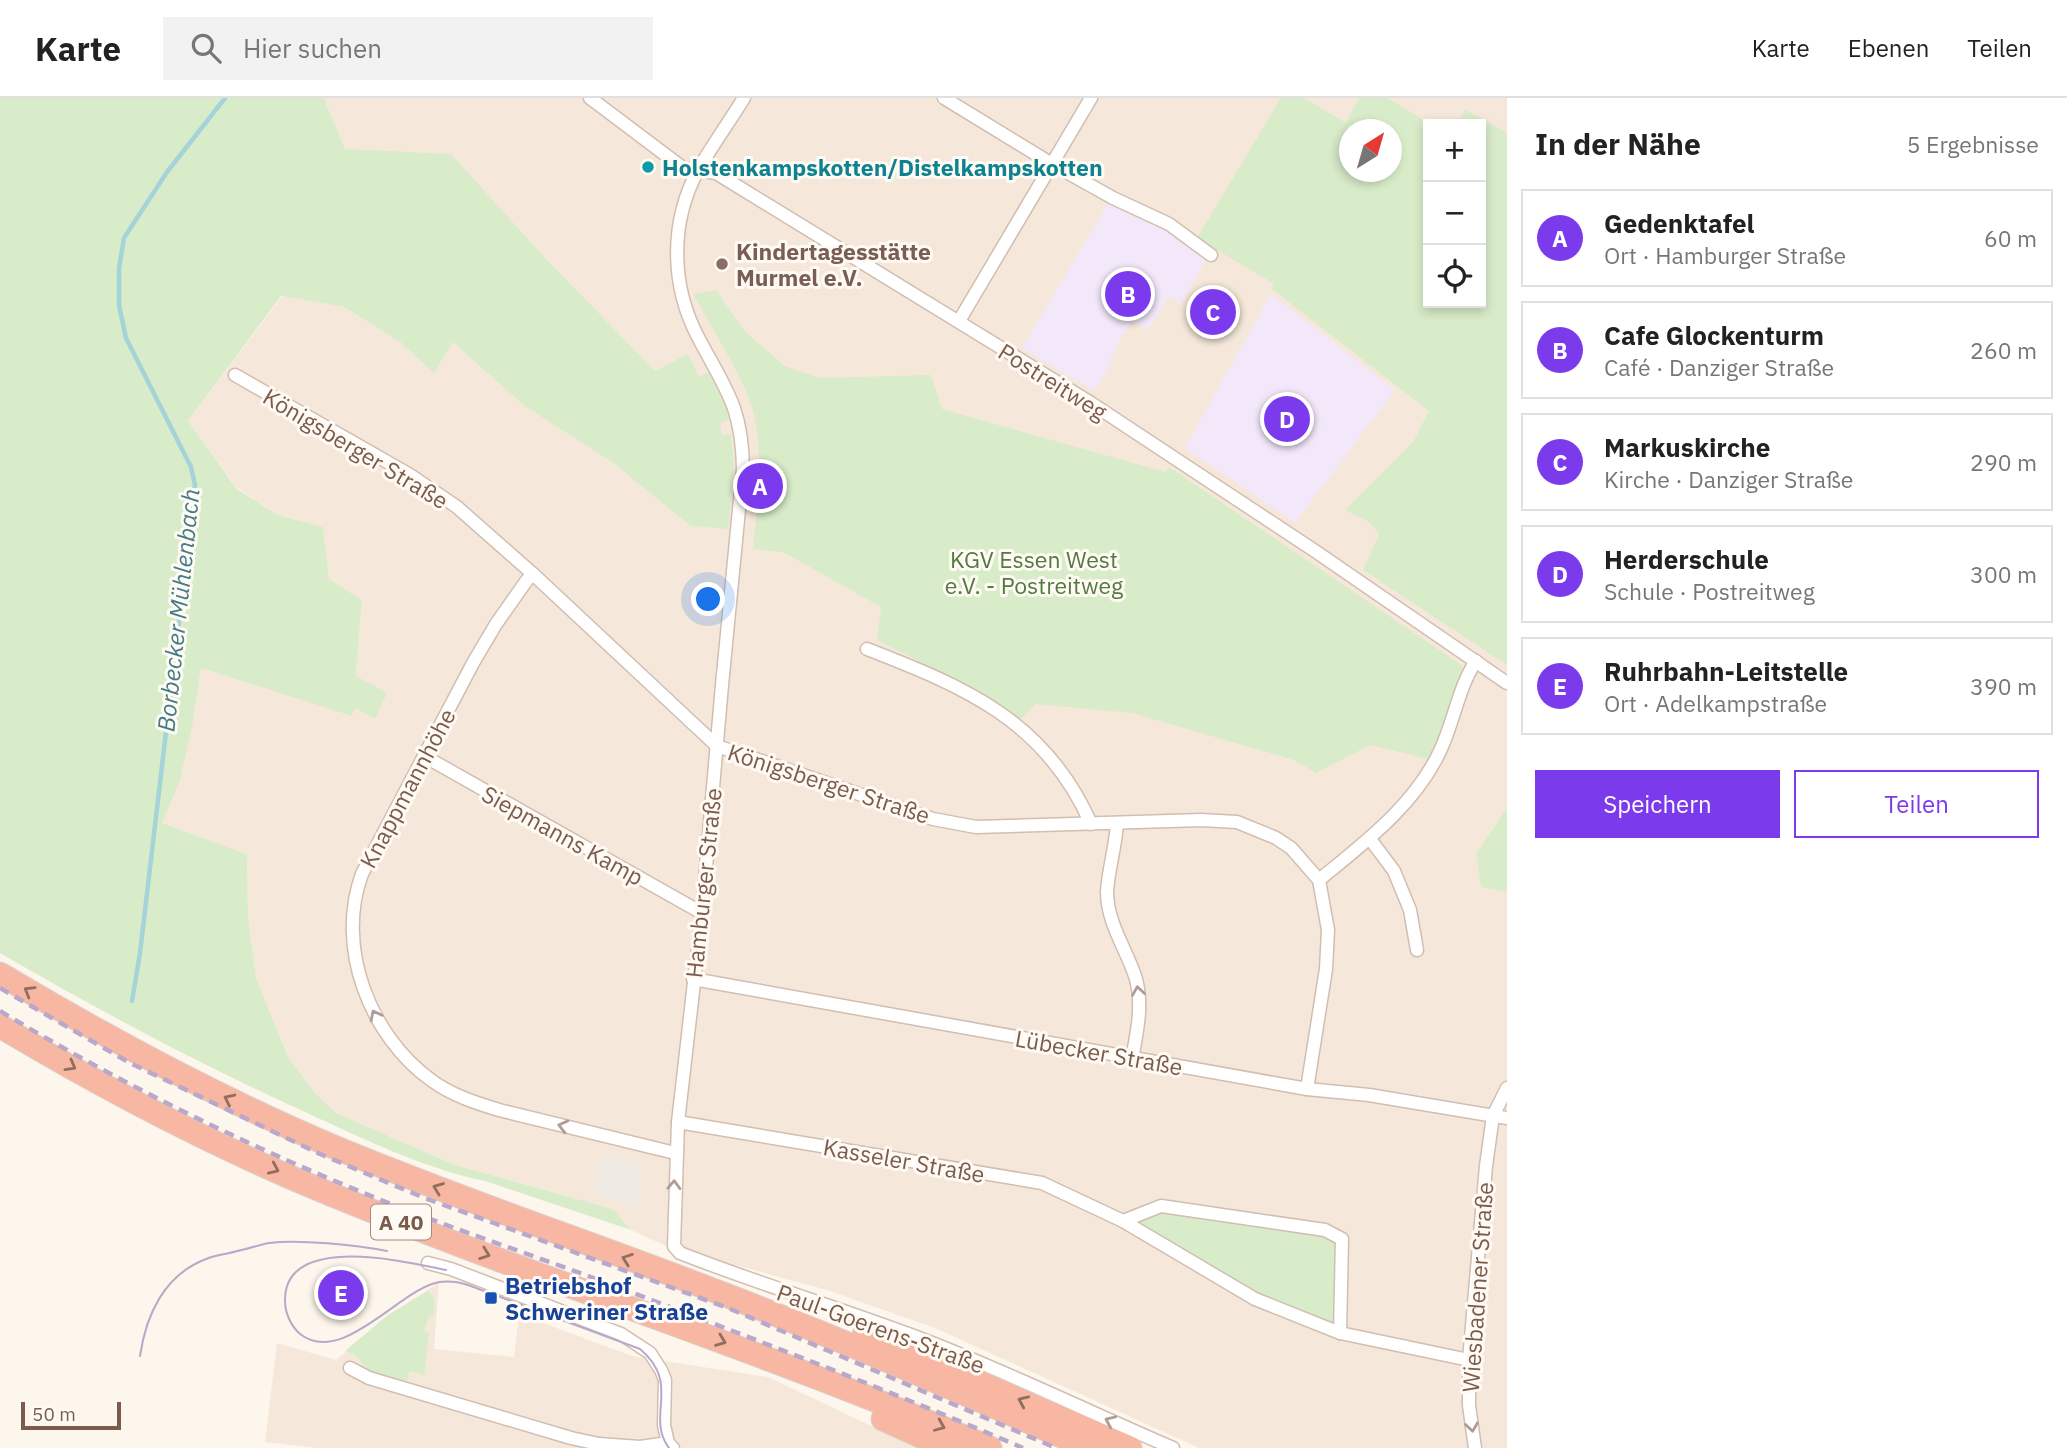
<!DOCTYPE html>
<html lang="de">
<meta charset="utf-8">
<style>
body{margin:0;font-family:"IBM Plex Sans",sans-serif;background:#f2f2f2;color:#222}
.controls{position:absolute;right:21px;top:21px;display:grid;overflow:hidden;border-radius:0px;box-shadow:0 4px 10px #0003}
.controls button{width:63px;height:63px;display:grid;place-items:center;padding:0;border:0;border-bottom:2px solid #e0e0e0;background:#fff;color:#222;font:35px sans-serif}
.compass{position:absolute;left:1339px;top:21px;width:63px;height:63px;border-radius:50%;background:#fff;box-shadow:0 4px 10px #0003;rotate:37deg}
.scale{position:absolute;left:21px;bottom:18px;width:100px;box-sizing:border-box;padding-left:7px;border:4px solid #7a5c4d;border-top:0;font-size:19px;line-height:24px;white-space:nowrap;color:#7a5c4d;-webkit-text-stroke:5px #fffaf3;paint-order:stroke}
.you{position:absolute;left:709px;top:502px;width:24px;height:24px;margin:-18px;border:5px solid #fff;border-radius:50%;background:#1a73e8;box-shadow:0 0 0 10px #1a73e833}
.badge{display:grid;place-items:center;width:46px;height:46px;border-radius:50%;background:#7c3aed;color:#fff;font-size:23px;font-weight:700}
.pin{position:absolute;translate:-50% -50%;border:4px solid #fff;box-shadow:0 2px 7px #0006}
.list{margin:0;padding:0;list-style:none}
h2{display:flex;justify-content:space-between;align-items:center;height:91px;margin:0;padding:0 28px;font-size:30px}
h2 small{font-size:23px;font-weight:400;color:#767676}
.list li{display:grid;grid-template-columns:46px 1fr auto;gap:21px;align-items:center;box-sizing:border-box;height:98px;margin:0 14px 14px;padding:0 14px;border:2px solid #e0e0e0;border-radius:0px}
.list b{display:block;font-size:26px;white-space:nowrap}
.list p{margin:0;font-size:23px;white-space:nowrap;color:#767676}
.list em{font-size:23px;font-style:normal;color:#767676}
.actions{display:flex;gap:14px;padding:21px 28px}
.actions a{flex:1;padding:16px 0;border:2px solid #7c3aed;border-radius:0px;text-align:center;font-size:24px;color:#7c3aed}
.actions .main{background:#7c3aed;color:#fff}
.icon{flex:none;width:38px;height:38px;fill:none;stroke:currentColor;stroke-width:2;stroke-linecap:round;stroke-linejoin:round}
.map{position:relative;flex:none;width:1507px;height:1350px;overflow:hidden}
header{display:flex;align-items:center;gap:42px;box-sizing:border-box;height:98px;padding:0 35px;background:#fff;border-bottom:2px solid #e0e0e0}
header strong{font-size:33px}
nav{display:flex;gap:38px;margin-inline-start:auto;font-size:24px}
.search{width:490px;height:63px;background:#f2f2f2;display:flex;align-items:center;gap:18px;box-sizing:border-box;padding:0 24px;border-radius:0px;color:#767676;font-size:26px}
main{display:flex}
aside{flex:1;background:#fff}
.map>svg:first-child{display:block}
.residential{fill:#f5e8da;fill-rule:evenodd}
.industrial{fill:#efe9e4}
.education{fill:#f3e8fa}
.green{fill:#d8ecc9;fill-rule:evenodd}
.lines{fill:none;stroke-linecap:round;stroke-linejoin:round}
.stream{stroke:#a5d3da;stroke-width:4.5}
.minor-casing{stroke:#d1beb0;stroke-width:15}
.motorway-casing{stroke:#dad1cd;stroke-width:25}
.minor{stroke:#fff;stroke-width:12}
.motorway{stroke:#f7b7a3;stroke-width:23}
.tram{stroke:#b9a8c9;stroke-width:2}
.rail{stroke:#b9a8c9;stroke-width:4.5;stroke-dasharray:10 7;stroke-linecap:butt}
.oneway{stroke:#936e5e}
.oneway2{stroke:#af9d94}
.culture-dot{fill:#0f9aa8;stroke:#fffaf3;stroke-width:2.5}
.education-dot{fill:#8d6e63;stroke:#fffaf3;stroke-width:2.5}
.transit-dot{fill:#1a4fb4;stroke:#fffaf3;stroke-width:2.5}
.labels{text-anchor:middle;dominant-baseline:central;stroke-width:6;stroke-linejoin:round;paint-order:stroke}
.shield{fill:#fffaf3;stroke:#a28b7f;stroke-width:2}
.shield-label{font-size:21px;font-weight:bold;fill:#7a5c4d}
.culture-label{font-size:23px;font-weight:bold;fill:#0d838f;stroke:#fffaf3;text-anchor:start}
.education-label{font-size:23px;font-weight:bold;fill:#785e54;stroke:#fffaf3;text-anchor:start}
.street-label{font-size:23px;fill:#7a5c4d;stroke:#fffaf3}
.park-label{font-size:23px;fill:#537a41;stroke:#fffaf3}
.transit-label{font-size:23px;font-weight:bold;fill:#164399;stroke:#fffaf3;text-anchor:start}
.water-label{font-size:24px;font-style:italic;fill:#437c86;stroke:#fffaf3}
</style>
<header>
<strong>Karte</strong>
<div class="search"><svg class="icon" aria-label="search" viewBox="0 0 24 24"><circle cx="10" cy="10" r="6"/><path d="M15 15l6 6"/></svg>Hier suchen</div>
<nav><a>Karte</a><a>Ebenen</a><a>Teilen</a></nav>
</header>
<main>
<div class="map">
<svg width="1507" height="1350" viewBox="0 0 1507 1350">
<rect width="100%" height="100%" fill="#fdf6ec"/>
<g class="residential">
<path d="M324 0H1507V1350H1199L935 1230 827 1192 666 1148 631 1132 613 1111 455 1067 336 1015 316 996 289 961 256 880 248 818 247 756 162 725 180 683 192 630 201 570 352 617 354 610 387 595 356 579 362 502 329 481 323 429 278 417 237 390 188 323 282 198 344 209 400 244 434 275 452 245 345 51ZM1428 26H1481V205H1428ZM1350 32H1392V74H1350Z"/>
<polygon points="439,1185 434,1251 514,1259 519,1216 632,1258 768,1279 918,1350 317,1350 265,1344 277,1245 336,1262 388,1217"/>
</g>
<polygon class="industrial" points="602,1057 641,1067 637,1109 594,1096"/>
<g class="education">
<polygon points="1109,104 1168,130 1207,159 1181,206 1168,199 1148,232 1132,223 1110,260 1113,262 1094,293 1022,250"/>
<polygon points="1271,196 1395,292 1295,425 1185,350"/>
</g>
<g class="green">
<path d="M0 0H324L345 51 451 56 546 161 655 273 688 256 699 279 708 274 725 306 729 322 720 325 722 337 731 335 734 369 728 431 691 428 612 364 525 308 453 244 434 275 400 244 344 209 281 198 188 323 237 391 278 417 323 429 329 481 362 502 356 578 387 595 375 621 355 610 352 618 201 570 192 630 180 683 162 725 247 756 248 818 256 880 289 961 316 996 336 1015 455 1067 613 1111 631 1132 485 1083C423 1070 364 1041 307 1015 202 967 99 913 0 855Z"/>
<path d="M1281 0H1304L1346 25 1359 0H1388L1430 26 1428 205H1481V26H1459L1465 11 1507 35V567L1363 472 1379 436 1369 424 1345 412 1413 344 1429 313 1272 191 1274 186 1197 140ZM1350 32H1392V74H1350Z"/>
<path d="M716 192 745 234 785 268 819 280 931 277 942 311 1165 374 1169 369 1463 568 1443 635 1428 661 1370 647 1316 675 1294 662 1132 615 1035 606 1020 622 979 594 877 542 881 509 783 454 753 451C757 407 764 360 754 316 745 281 711 229 693 196Z"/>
<polygon points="1507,710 1507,794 1481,789 1476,756"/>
<polygon points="1160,1115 1322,1134 1338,1146 1334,1225 1256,1196 1135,1125"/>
<path d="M428 1193 435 1201 433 1219 429 1218 424 1233 429 1235 424 1277 410 1273 407 1282C397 1285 375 1278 368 1271 356 1260 362 1259 345 1253L388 1217Z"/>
</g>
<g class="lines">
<polyline class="stream" points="132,903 140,855 195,387 191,369 126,240 119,207 119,170 124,140 167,74 225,0"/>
<defs>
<g id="minor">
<polyline points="590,0 683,70 716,75 1091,305 1315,453 1507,585"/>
<path d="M744 0C729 24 712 48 698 72 669 126 671 189 699 241 726 292 742 309 743 370L722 587 702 815 678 1024 674 1148 680 1155C762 1187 845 1212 927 1243 1010 1275 1091 1315 1173 1350"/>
<polyline points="944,0 1052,66 1113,100 1169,126 1211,157"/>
<polyline points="959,223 1091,0"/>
<polyline points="235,277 410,377 457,409 533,476 717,648 933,721 976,729 1201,722 1237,724 1276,740 1291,750 1319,782 1328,832 1326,871 1307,991"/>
<path d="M533 476 527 482 496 526 473 565 362 776C335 849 370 938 431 982 451 997 476 1005 499 1012L675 1055"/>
<path d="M867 551C965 589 1046 623 1091 726"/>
<polyline points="424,658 702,815"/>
<path d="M1117 725C1116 747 1108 773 1107 794 1107 825 1127 852 1136 881 1143 908 1137 934 1132 961"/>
<polyline points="1370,741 1394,773 1410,812 1417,852"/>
<path d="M1319 782C1364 745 1415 707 1440 653 1454 624 1458 590 1476 563"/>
<polyline points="693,881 1307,991 1369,997 1507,1020"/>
<polyline points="678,1024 1042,1085 1123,1123 1161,1108 1325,1132 1342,1141 1340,1235 1469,1262"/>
<polyline points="1123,1123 1255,1201 1340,1235"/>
<polyline points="428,1165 451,1171 621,1236 650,1255 661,1272 665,1282 664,1327 668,1345 673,1350"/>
<polyline points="350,1270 369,1280 571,1340 599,1346 640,1349 668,1345"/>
<polyline points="1475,1350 1469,1307 1469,1262 1486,1068 1493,1018 1507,990"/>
</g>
<g id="motorway">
<path d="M0 876C107 940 218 1000 334 1049 466 1104 603 1149 736 1201 855 1247 972 1299 1089 1350"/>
<path d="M0 928C102 989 208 1045 318 1091 540 1183 770 1254 990 1350"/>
<polyline points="864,1237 895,1248 1130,1350"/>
<polyline points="883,1321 947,1350"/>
</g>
</defs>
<use href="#minor" class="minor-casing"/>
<use href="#motorway" class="motorway-casing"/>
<use href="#minor" class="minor"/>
<use href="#motorway" class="motorway"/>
<g class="tram">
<path d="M446 1172C407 1164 284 1134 285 1203 285 1215 291 1228 300 1236 340 1267 394 1199 432 1186 444 1182 455 1183 468 1187L640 1251C682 1286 645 1318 669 1350"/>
<path d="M140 1258C146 1217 164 1177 206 1161 216 1157 227 1156 237 1153 248 1151 258 1147 269 1145 299 1141 356 1147 387 1153"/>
</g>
<g class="rail">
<polyline points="0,890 130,965 320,1056 422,1099 728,1210 1056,1350"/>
<path d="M0 913C123 987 253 1051 386 1104 454 1131 523 1154 591 1179 736 1234 881 1289 1023 1350"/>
</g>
</g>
<defs><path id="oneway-chevron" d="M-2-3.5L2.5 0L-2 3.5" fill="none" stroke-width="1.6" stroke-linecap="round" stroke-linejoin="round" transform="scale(1.75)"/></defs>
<g class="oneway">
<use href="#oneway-chevron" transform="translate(29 893) rotate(-149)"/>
<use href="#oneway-chevron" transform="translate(71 968) rotate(29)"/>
<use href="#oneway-chevron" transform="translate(229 1001) rotate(-154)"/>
<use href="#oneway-chevron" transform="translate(274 1071) rotate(24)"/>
<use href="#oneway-chevron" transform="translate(438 1090) rotate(-159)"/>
<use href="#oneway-chevron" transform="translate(485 1156) rotate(20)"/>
<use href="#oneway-chevron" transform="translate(627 1161) rotate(-160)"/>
<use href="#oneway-chevron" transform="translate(721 1243) rotate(21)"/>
<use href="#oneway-chevron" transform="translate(1023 1303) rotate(-156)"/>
<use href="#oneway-chevron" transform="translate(940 1328) rotate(23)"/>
</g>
<g class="oneway2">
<use href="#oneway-chevron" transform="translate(1138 893) rotate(-99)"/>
<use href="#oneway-chevron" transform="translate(375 917) rotate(-117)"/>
<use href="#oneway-chevron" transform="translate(563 1028) rotate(-166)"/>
<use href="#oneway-chevron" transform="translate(674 1087) rotate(-88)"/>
<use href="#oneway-chevron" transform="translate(1110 1323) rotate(-156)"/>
<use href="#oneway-chevron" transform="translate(1472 1329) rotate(82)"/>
</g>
<circle class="culture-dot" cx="648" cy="69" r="7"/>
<circle class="education-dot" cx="722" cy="166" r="7"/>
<rect class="transit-dot" x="484" y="1193" width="14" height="14" rx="3.5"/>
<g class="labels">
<rect class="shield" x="371" y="1106.5" width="60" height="35" rx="5"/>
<g class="shield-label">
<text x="401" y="1124">A 40</text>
</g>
<g class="culture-label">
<text x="662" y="69">Holstenkampskotten/Distelkampskotten</text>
</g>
<g class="education-label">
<text x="736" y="153">Kindertagesstätte<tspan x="736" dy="26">Murmel e.V.</tspan></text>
</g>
<g class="street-label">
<text transform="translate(1053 283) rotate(32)">Postreitweg</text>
<text transform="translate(356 350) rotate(31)">Königsberger Straße</text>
<text transform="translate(829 685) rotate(18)">Königsberger Straße</text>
<text transform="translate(407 690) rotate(-62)">Knappmannhöhe</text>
<text transform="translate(563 737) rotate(29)">Siepmanns Kamp</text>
<text transform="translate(703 785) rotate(-84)">Hamburger Straße</text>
<text transform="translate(1099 954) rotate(10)">Lübecker Straße</text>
<text transform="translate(904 1062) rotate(10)">Kasseler Straße</text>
<text transform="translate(1477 1189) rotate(-86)">Wiesbadener Straße</text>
<text transform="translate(881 1230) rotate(20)">Paul-Goerens-Straße</text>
</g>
<g class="park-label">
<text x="1034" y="461">KGV Essen West<tspan x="1034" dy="26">e.V. - Postreitweg</tspan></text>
</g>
<g class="transit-label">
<text x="505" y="1187">Betriebshof<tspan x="505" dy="26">Schweriner Straße</tspan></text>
</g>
<g class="water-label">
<text transform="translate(178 512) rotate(-84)">Borbecker Mühlenbach</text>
</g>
</g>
</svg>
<div class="controls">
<button>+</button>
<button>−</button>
<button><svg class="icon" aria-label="locate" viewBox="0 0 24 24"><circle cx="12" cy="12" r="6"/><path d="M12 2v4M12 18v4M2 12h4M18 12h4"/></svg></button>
</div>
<svg class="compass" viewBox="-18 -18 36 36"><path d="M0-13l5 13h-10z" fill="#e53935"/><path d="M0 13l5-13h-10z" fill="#767676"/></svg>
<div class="scale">50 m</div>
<div class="you"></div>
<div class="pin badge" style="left:760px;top:388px">A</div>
<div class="pin badge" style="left:1128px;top:196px">B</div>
<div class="pin badge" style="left:1213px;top:214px">C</div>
<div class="pin badge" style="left:1287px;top:321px">D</div>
<div class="pin badge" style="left:341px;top:1195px">E</div>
</div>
<aside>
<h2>In der Nähe<small>5 Ergebnisse</small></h2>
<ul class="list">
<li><span class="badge">A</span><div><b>Gedenktafel</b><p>Ort · Hamburger Straße</p></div><em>60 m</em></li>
<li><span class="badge">B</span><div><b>Cafe Glockenturm</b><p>Café · Danziger Straße</p></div><em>260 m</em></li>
<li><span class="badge">C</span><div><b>Markuskirche</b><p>Kirche · Danziger Straße</p></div><em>290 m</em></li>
<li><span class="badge">D</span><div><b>Herderschule</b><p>Schule · Postreitweg</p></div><em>300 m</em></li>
<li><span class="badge">E</span><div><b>Ruhrbahn-Leitstelle</b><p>Ort · Adelkampstraße</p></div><em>390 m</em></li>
</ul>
<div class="actions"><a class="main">Speichern</a><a>Teilen</a></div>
</aside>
</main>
